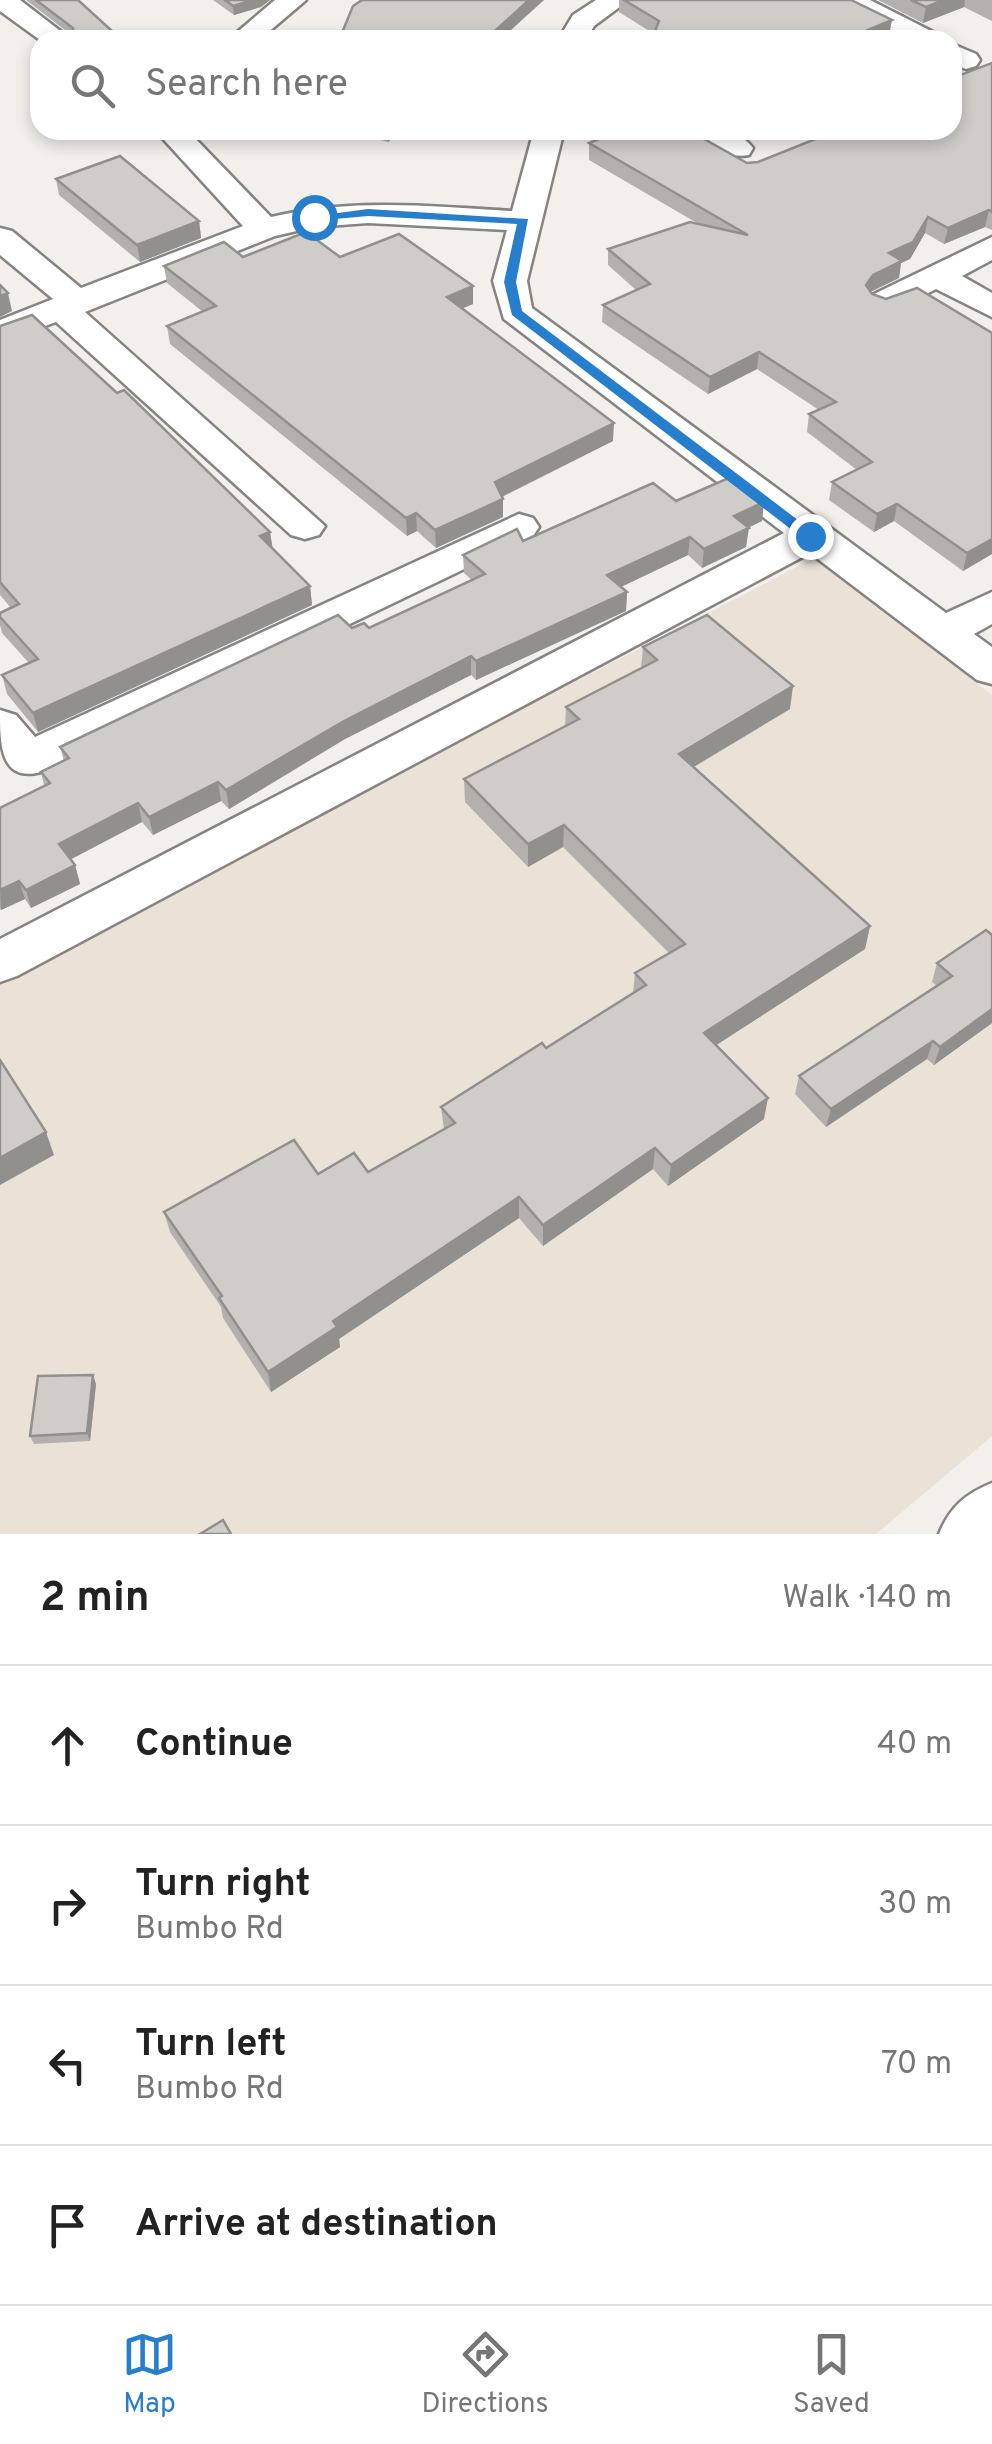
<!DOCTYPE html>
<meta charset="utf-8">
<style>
body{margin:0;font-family:Overpass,sans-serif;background:#f6f6f6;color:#222}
.stop{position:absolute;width:30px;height:30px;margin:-22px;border:8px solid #267ecc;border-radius:50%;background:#fff}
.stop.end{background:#267ecc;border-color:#fff;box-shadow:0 2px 10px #0008}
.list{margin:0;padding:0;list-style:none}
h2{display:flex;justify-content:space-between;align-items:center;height:130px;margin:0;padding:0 40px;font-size:42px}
h2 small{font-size:32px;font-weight:400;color:#767676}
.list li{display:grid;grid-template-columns:65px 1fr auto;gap:30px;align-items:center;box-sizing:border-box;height:160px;padding:0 40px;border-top:2px solid #e0e0e0}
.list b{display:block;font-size:38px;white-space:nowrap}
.list p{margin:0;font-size:32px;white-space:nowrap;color:#767676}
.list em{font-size:32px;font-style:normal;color:#767676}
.icon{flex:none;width:55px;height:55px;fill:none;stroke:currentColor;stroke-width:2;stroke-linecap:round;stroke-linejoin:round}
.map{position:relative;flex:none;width:992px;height:1534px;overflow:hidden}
.search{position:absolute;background:#fff;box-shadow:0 5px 15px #0003;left:30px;right:30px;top:30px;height:110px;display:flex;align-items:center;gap:25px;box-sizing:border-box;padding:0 35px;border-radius:30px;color:#767676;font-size:38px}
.sheet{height:770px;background:#fff}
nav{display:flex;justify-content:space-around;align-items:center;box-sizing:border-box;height:140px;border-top:2px solid #e0e0e0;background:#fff;font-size:28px;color:#767676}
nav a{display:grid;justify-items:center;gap:5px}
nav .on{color:#267ecc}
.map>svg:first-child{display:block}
.built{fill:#eae1d7}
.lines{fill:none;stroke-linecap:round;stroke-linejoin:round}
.street-casing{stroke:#868380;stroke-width:5}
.street{fill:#fff;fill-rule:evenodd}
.wall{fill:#b3b0ad}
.shaded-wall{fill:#92908d}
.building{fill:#d0cdc9;stroke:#92908d;stroke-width:2.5}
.route{fill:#267ecc}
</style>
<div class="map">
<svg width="992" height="1534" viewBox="0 0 992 1534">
<rect width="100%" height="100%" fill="#f3efeb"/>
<polygon class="built" points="814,558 992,695 992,1436 876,1534 0,1534 0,980"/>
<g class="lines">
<defs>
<g id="street">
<polygon points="0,0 20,0 72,40 40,40 0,11"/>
<polygon points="275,0 306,0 259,40 228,40"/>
<polygon points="596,0 629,0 594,26 586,40 558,40 573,15"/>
<polygon points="835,0 870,0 937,34 941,40 905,40 839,6"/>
<polygon points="952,44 976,54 980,60 976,66 966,69 952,64"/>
<path d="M155 130H187L271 217C351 198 430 206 512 211L534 130H564L527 281 532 308 946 613 992 592V624L974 634 992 647V684L977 680 810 553 17 976 0 982V939L784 533 504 319 493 281 507 230 368 223 314 227 275 236 85 312 325 526 319 535 305 539 291 535 56 322 0 343V320L53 299 0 255V228L12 231 81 288 243 226Z"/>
<path d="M687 130C711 130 737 127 753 148L749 155C729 159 699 146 687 130Z"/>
<polygon points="992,237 992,260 962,276 992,293 992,317 936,289 896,309 884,312 872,309 867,302 872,295"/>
<path d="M519 514 533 518 539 527 533 536 44 771C0 785 0 744 0 710L16 715 35 737Z"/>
<path d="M992 1483V1534H939C950 1507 965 1494 992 1483Z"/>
</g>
</defs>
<use href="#street" class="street-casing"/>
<use href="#street" class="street"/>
</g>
<g class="wall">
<polygon points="26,0 78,0 122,40 74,40 74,37"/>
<polygon points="213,0 270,0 261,7 234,15"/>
<polygon points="619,0 851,0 889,36 880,40 652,40 654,34 619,12"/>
<polygon points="878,0 992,0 992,21 964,7 923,23"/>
<polygon points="992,63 992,230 985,227 944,244 925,233 910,259 901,263 899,278 870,292 992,554 963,571 894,521 874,532 829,500 832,482 857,470 807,432 809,414 819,410 757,369 708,394 602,322 603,305 636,290 608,265 608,249 697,223 589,160 589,143 598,140 594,130 688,130 747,163 758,162 832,133 827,130 952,130"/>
<polygon points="353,130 402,130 388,142 353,133"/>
<polygon points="56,179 199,221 201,238 140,262 59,195"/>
<polygon points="243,257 340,257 473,304 462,308 613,441 502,497 503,517 436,548 417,531 407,536 170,344 167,326 203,312 167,283 164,266"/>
<polygon points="0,326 272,548 310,586 312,605 38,732 7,694 2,675 29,663 2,633 0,625 0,613 11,608 0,595"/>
<polygon points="676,501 764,502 762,521 748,528 746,547 702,568 688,555 621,587 627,592 626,611 476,680 471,675 345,739 229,809 221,801 153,835 142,822 70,859 75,865 80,884 31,908 25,899 1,910 0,909 0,808 44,785 41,772 64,761 60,747 352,628 369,628 472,580 464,573 463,555"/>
<polygon points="643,647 790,709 693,767 870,926 865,949 716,1045 764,1119 668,1186 653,1169 543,1246 519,1218 339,1339 340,1347 271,1392 223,1318 221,1307 170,1232 164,1212 318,1174 368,1172 444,1130 441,1107 546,1048 633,993 635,973 669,953 563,847 528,867 465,802 464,779 565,726 566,707 641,668"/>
<polygon points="992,935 992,1023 934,1065 927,1059 826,1127 795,1094 799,1076 937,986 932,982 937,963"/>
<polygon points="96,1384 90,1441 34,1444 30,1436"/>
</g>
<g class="shaded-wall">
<polygon points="254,0 270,0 261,7 234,15 233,6"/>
<polygon points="529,0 544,0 500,40 485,40"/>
<polygon points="944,0 965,0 964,7 923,23 926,7"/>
<polygon points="892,20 889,36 880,40 851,40 851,37"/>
<polygon points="388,130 402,130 388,142"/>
<polygon points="600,130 633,130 600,143"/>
<polygon points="989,210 985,227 944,244 948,228"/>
<polygon points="928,217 925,233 910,259 901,263 899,278 870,292 866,285 889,253"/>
<polygon points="199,221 201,238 140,262 137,245"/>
<polygon points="473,286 473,304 447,315 447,297"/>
<polygon points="8,293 12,311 0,317 0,296"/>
<polygon points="759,352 757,369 708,394 710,377"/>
<polygon points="614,423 613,441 495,500 495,482"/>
<polygon points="503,499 503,517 436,548 435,530"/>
<polygon points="764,502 762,521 732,535 734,516"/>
<polygon points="897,504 894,521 874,532 877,514"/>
<polygon points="416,513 417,531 407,536 406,518"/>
<polygon points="749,528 746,547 702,568 704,549"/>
<polygon points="270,532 273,550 260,536"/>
<polygon points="690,537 688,555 606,594 607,575"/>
<polygon points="992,539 992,554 963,571 967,553"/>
<polygon points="310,586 312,605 38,732 33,713"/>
<polygon points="627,592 626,611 476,680 476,661"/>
<polygon points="471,656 471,675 345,739 229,809 226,790 344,721"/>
<polygon points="793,686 790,709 677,777 679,754"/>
<polygon points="218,782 221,801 153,835 149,817"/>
<polygon points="138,803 142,822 64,863 59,844"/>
<polygon points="564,825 563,847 528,867 528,844"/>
<polygon points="75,865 80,884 31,908 26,890"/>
<polygon points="19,881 25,899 1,910 0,890"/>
<polygon points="870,926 865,949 701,1055 704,1033"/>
<polygon points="992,1009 992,1023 934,1065 940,1047"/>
<polygon points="933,1041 927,1059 826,1127 831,1109"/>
<polygon points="768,1098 764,1119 668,1186 671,1165"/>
<polygon points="46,1132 54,1155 0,1185 0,1158"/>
<polygon points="655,1148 653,1169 543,1246 543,1225"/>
<polygon points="519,1197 519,1218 339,1339 340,1347 271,1392 268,1372 333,1321"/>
<polygon points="93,1375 96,1384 90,1441 87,1433"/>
</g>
<g class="building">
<polygon points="36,0 78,0 122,40 87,40 73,33 73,28"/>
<polygon points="225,0 254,0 233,6"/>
<polygon points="362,0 529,0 485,40 339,40 353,6"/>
<polygon points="624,0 851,0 892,20 851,37 858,40 659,40 653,36 659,21"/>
<polygon points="911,0 944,0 926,7"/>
<polygon points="992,63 992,212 989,210 948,228 928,217 913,242 889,253 902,261 873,275 866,285 872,294 886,299 917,288 992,333 992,539 967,553 897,504 877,514 832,482 872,462 809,414 836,402 759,352 710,377 603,305 650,284 608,249 690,222 748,235 589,143 622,130 688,130 747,163 758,162 838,130 952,130 952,78"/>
<polygon points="120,156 199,221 137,245 56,179"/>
<polygon points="306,232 340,257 399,234 473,286 447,297 614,423 495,482 503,499 435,530 416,513 406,518 167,326 216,306 164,266 224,242 243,257"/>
<polygon points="0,285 8,293 0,296"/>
<polygon points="32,315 117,393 124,390 270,532 260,536 310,586 33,713 2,675 38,659 0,617 0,613 19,604 0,582 0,326"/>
<polygon points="731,477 764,502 734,516 749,528 704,549 690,537 607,575 627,592 476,661 471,656 344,721 226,790 218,782 149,817 138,803 59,844 75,865 26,890 19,881 0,890 0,808 50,783 41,772 69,758 60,747 338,615 352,628 364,623 369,628 485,574 463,555 517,529 523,541 653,483 676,501"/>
<polygon points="707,615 793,686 679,754 870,926 704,1033 768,1098 671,1165 655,1148 543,1225 519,1197 333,1321 337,1327 268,1372 219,1298 222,1296 164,1212 294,1140 318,1174 354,1153 368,1172 455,1123 441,1107 542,1043 546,1048 646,985 635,973 685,944 564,825 528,844 464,779 579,719 566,707 657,660 643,647"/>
<polygon points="986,930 992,935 992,1009 940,1047 933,1041 831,1109 799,1076 952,976 937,963"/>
<polygon points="0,1060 46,1132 0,1158"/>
<polygon points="93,1375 87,1433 30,1436 38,1376"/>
<polygon points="223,1520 231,1534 200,1534"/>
</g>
<polygon class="route" points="368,209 528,219 516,282 522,311 815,533 815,540 805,540 512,315 504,282 517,224 368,216 314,221 308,217"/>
</svg>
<div class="stop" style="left:314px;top:217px"></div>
<div class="stop end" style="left:810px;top:536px"></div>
<div class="search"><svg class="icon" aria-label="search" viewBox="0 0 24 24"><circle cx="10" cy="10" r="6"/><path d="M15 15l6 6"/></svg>Search here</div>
</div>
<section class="sheet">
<h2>2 min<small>Walk · 140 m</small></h2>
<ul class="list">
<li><svg class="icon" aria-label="ahead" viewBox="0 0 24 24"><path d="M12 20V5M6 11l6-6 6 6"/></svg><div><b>Continue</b></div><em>40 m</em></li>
<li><svg class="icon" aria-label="right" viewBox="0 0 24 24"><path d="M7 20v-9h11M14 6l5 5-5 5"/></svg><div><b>Turn right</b><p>Bumbo Rd</p></div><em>30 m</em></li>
<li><svg class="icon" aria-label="left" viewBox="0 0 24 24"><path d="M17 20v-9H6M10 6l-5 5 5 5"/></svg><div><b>Turn left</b><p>Bumbo Rd</p></div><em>70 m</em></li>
<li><svg class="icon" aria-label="arrive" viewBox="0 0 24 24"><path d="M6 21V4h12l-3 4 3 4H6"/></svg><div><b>Arrive at destination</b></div></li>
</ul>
</section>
<nav>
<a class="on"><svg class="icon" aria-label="map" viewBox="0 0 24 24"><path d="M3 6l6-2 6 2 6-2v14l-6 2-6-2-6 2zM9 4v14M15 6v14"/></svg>Map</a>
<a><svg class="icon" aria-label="directions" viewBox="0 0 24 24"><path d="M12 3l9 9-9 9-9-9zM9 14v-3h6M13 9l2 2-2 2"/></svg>Directions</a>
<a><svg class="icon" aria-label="saved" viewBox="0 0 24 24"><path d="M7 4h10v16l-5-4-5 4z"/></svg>Saved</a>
</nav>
